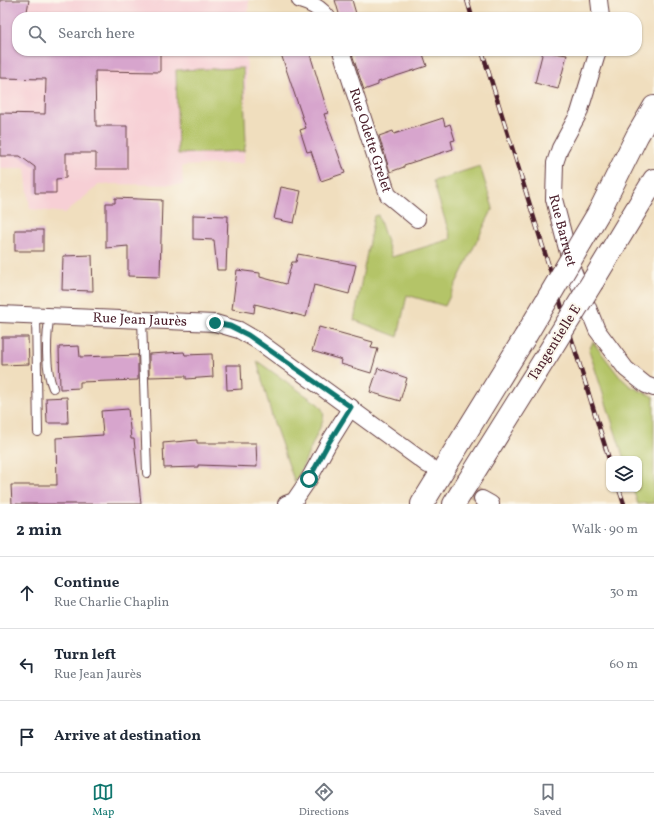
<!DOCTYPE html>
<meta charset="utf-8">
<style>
body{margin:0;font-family:Vollkorn,serif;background:#f2f2f3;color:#1f2937}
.controls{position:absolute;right:12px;bottom:12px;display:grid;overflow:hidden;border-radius:8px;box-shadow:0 1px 3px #0004}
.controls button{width:36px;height:36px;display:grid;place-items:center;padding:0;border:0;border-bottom:1px solid #e0e1e3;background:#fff;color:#1f2937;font:20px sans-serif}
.stop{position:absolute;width:12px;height:12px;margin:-9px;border:3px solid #0f766e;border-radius:50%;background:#fff}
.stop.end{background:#0f766e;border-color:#fff;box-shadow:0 1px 4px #0008}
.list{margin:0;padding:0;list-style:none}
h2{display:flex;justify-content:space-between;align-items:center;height:52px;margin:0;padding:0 16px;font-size:17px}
h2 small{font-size:13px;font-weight:400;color:#747a83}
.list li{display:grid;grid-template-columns:26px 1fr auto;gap:12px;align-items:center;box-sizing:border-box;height:72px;padding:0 16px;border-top:1px solid #e0e1e3}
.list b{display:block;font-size:15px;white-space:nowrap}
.list p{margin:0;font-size:13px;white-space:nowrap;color:#747a83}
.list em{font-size:13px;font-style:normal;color:#747a83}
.icon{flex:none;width:22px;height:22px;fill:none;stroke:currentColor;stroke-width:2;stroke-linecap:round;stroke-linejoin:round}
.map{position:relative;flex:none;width:654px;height:504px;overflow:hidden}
.search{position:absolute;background:#fff;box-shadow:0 1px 3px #0004;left:12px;right:12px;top:12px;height:44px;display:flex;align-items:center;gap:10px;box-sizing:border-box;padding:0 14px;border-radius:16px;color:#747a83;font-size:15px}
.sheet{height:268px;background:#fff}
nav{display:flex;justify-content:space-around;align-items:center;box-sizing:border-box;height:56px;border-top:1px solid #e0e1e3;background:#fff;font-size:11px;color:#747a83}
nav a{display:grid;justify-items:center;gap:2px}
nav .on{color:#0f766e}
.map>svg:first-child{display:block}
.built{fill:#f7cfd5}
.green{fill:#b4c467;stroke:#7f7249}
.building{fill:#d7a5cd}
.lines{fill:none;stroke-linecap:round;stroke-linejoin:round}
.street-tunnel{stroke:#cfb8a1;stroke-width:16;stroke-dasharray:16 8;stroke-linecap:butt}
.lane-casing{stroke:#633c41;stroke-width:10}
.street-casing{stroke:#633c41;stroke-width:18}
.primary-casing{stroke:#633c41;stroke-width:24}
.lane{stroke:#fff;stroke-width:8}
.street{stroke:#fff;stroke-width:16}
.primary{stroke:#fff;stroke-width:22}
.rail-casing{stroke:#4a1f2b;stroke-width:4.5}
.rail{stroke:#fbf7ec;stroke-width:3;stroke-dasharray:9;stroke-linecap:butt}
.primary-bridge-casing{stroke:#633c41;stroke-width:24;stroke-linecap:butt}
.primary-bridge{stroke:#fff;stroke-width:22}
.route{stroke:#0f766e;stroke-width:5}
.labels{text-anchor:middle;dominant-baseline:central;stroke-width:4;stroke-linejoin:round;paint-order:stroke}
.street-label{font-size:14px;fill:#4a1f2b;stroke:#fbf7ec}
</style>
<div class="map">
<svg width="654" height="504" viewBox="0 0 654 504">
<rect width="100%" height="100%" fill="#fbf7ec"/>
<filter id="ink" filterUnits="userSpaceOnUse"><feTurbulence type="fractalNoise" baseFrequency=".025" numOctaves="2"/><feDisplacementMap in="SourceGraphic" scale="8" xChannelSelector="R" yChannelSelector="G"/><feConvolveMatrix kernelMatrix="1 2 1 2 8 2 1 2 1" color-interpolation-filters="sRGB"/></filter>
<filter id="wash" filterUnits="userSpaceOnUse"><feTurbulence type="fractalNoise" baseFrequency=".012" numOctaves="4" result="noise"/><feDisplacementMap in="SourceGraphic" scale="16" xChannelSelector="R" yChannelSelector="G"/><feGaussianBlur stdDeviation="0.9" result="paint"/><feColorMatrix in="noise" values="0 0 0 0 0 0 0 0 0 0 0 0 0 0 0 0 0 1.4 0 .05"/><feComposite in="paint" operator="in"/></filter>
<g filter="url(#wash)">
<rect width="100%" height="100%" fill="#f0debe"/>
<polygon class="built" points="0,0 249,0 248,17 17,17 17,51 247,51 244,163 182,166 183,185 100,184 65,213 30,209 25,168 0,168"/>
<g class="green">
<polygon points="243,68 246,142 244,151 178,154 176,70"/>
<polygon points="480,166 493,208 445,306 407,295 398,337 354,320 374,216 378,215 392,257 451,239 433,181"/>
<polygon points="593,342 619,376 630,386 654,397 654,503 638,504 633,489 639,489 639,459 624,459 589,350"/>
<path d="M257 361 318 404C324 410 325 415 322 423L295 483 273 420Z"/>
</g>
<g id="blocks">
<g class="building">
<polygon points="0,0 29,0 26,17 17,17 17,51 160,51 160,72 95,71 96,126 127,126 127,169 96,169 96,153 66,153 66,178 56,179 56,193 35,193 35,167 20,156 0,156 0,113 45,114 46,79 0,78"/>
<polygon points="335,0 352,0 357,17 340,17"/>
<polygon points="280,51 309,51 328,113 324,114 345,173 321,181 311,151 307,152 300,130 306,128"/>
<polygon points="351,51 422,51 427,66 378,82 378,85 364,90"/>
<polygon points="543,51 567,55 558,89 535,83"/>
<polygon points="443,118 445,126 450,124 455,140 451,141 453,149 404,165 404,167 390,172 379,136 393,131 394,134"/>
<polygon points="281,187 301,191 294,223 274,219"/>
<polygon points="115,198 162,200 160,277 128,276 128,246 106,248 106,203 115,203"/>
<polygon points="193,215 228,216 226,270 217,270 214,240 193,239"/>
<rect x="15" y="230" width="28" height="21"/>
<polygon points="298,254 356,265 349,294 314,285 306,317 255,304 254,313 232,309 237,270 260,273 260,277 286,284 292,262 296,262"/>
<polygon points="92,255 93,291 62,290 63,256"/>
<polygon points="319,327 373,342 371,348 378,349 371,373 341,364 342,360 312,351"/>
<polygon points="2,337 28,337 29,364 2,365"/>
<polygon points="79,346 80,357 138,355 138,380 80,382 80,388 60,389 59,347"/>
<polygon points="184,352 185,355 212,354 213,377 186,379 186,376 149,377 149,354"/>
<polygon points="226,365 241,365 242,389 227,390"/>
<polygon points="378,368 407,378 400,401 370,392"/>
<polygon points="67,397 68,423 47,423 46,398"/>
<polygon points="128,409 131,439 134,439 141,504 12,504 11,485 57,485 56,438 103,435 101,411"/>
<polygon points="197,440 197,443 256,443 257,467 198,465 198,467 164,468 163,443"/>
</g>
</g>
</g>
<g filter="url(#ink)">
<use href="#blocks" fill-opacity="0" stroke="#633c41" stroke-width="1"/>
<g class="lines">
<polyline class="street-tunnel" points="433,468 482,499"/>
<defs>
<g id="lane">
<polyline points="36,315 38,432"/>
<path d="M50 315C46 335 45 370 53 388"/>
<polyline points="142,319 147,473"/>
</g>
<g id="street">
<path d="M300 0C311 3 320 8 327 17"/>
<polyline points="599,0 601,17"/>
<path id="s1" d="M341 51 388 195 417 219"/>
<path id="s2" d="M598 51 579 113 560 148 555 163 554 199 572 268 597 330 626 369 646 385 654 388"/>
<path id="s3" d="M0 314 215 323 239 330 258 341 428 465"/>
<polyline points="482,499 491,504"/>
<polyline points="286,504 294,501 309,479 328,444 351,407"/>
</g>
<g id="primary">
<polyline points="599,212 637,136 654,107"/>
<polyline points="593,281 654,180"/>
<polyline points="422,504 525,337"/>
<polyline points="454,504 536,373"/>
</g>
</defs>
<use href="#lane" class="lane-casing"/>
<use href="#street" class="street-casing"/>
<use href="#primary" class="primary-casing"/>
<use href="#lane" class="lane"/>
<use href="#street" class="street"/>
<use href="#primary" class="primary"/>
<defs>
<g id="rail">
<polyline points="467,0 472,17"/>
<polyline points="482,51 609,459"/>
<polyline points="619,489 624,504"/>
</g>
</defs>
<use href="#rail" class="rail-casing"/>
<use href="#rail" class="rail"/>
<defs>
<g id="primary-bridge">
<polyline points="525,337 599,212"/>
<polyline points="536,373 593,281"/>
</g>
</defs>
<use href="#primary-bridge" class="primary-bridge-casing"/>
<use href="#primary-bridge" class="primary-bridge"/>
</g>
</g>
<g class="lines" filter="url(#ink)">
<polyline class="route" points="215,323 230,326 248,335 351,407 328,444 309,479"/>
</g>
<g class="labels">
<g class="street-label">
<text stroke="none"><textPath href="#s1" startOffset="94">Rue Odette Grelet</textPath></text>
<text stroke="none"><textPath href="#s2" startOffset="189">Rue Barruet</textPath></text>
<text stroke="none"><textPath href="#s3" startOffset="140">Rue Jean Jaurès</textPath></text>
<text transform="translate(555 343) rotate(-58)">Tangentielle E</text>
</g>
</g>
</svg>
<div class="controls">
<button><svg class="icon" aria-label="layers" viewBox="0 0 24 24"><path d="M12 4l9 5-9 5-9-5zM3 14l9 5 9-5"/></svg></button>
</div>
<div class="stop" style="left:309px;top:479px"></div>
<div class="stop end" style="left:215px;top:323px"></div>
<div class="search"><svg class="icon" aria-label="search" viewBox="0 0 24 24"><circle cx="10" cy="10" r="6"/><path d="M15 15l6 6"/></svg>Search here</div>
</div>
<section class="sheet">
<h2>2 min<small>Walk · 90 m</small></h2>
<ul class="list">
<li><svg class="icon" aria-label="ahead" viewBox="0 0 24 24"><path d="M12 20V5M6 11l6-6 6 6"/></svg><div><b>Continue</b><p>Rue Charlie Chaplin</p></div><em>30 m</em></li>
<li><svg class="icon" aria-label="left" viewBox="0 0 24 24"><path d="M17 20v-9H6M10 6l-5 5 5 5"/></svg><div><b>Turn left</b><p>Rue Jean Jaurès</p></div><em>60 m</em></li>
<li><svg class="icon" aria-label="arrive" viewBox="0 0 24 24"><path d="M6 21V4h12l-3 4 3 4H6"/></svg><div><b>Arrive at destination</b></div></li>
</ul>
</section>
<nav>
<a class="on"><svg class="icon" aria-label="map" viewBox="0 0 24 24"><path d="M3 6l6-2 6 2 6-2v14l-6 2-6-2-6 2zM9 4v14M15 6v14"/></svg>Map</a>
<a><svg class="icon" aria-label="directions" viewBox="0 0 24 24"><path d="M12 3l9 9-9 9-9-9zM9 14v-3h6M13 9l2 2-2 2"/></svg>Directions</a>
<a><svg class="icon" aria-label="saved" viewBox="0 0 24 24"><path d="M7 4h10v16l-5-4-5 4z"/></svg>Saved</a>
</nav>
